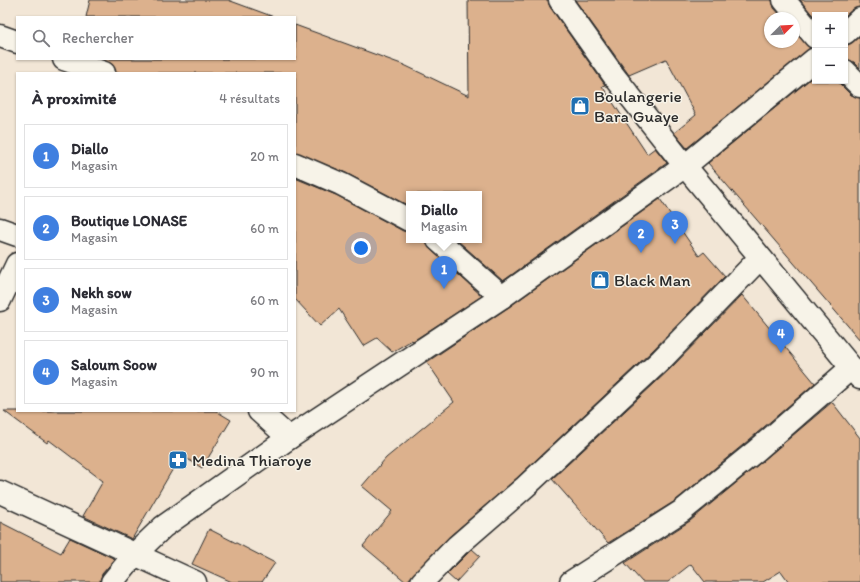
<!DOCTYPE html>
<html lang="fr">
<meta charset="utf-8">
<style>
body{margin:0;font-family:Itim,sans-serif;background:#f2f2f3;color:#2b2b33}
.controls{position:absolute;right:12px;top:12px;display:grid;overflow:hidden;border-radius:0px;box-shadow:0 1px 3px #0004}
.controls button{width:36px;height:36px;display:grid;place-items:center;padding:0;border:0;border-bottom:1px solid #e1e1e2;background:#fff;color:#2b2b33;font:20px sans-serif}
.compass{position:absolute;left:764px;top:12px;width:36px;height:36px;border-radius:50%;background:#fff;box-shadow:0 1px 3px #0004;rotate:66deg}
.you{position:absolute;left:361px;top:248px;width:14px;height:14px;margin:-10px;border:3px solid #fff;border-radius:50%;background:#1a73e8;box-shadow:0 0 0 6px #1a73e833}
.badge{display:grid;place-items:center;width:26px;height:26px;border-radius:50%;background:#1f6fb2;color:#fff;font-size:13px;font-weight:700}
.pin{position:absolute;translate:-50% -33px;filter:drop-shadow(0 1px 2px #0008)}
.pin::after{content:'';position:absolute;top:21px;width:14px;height:12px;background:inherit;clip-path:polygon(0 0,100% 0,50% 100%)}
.popup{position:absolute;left:406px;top:191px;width:76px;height:52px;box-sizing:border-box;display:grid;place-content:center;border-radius:0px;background:#fff;filter:drop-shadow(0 1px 3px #0005);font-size:13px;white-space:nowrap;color:#7c7c81}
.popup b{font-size:15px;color:#2b2b33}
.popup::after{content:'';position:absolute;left:50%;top:100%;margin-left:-8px;border:8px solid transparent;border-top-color:#fff}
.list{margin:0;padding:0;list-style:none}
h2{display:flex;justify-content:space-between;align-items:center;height:52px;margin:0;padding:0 16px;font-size:17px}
h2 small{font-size:13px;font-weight:400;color:#7c7c81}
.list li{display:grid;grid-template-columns:26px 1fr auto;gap:12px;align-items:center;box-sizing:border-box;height:64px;margin:0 8px 8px;padding:0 8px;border:1px solid #e1e1e2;border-radius:0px}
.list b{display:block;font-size:15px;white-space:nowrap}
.list p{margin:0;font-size:13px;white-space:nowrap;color:#7c7c81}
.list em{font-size:13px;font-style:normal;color:#7c7c81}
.icon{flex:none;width:22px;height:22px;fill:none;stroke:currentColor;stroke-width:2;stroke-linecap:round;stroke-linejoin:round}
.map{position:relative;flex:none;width:860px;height:582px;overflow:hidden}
.search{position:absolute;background:#fff;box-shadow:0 1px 3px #0004;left:16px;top:16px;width:280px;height:44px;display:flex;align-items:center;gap:10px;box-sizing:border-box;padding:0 14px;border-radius:0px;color:#7c7c81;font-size:15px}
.panel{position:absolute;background:#fff;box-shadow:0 1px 3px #0004;left:16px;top:72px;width:280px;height:340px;border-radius:0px}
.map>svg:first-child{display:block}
.building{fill:#dcb18d;stroke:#2b2b2b}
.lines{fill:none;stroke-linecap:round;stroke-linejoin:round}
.street-casing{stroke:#2b2b2b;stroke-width:25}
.street{stroke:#f7f3e8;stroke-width:22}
.labels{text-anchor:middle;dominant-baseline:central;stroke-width:3;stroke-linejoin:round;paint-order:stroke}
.poi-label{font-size:17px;fill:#2b2b2b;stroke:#f7f3e8;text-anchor:start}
</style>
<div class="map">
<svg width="860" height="582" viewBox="0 0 860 582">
<rect width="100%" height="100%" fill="#f2e6d6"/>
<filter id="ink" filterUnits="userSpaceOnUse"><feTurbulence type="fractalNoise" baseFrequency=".025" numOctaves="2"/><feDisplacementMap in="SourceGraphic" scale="8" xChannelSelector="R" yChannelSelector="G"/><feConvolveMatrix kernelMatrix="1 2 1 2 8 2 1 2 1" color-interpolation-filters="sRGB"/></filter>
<g filter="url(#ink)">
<g class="building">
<polygon points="90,0 228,0 274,17 86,17"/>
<polygon points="468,0 548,0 550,7 605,85 602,86 647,154 655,148 667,163 503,281 457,240 479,240 479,194 409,194 409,206 346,173 295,152 295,73 116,73 113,65 102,59 295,59 295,25 404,65 469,96"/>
<polygon points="575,0 772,0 774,8 783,18 770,18 770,42 794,42 794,31 810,48 687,148 674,133 696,115 666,59 629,75"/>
<polygon points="800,0 860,0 860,7 852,10 845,16 815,15 815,18"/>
<polygon points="860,36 860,68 854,62 845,59 845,45 853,42"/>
<polygon points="815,75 815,81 837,81 851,95 860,98 860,340 708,163"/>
<polygon points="295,178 336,195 403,231 409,232 409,240 426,240 430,249 482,296 413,341 412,340 392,352 377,338 363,346 339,309 320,326 295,299"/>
<polygon points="660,199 699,256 704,252 725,276 652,351 517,478 449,537 406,582 363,546 392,511 362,486 386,458 454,402 427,362 509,307"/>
<polygon points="742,295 815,383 749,440 675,501 608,543 552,479 670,369"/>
<polygon points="832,402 860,438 860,582 789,582 781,571 763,582 705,582 691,564 668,582 642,582 625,563 690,521 765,459"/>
<polygon points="4,411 216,411 231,420 202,468 181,455 132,539 83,516 103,481 49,440 47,443"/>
<polygon points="0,522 61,553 70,538 115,559 102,574 100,582 0,582"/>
<polygon points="209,529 275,563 262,582 232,582 192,564"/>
<polygon points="472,549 480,556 456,582 447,574"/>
</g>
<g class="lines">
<defs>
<g id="street">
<polyline points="560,0 614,76 685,166 860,378"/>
<polyline points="784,0 815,37"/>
<polyline points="845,33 860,19"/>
<polyline points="0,36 17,42"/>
<polyline points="64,59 104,73"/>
<polyline points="845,71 860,86"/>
<polyline points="295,164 341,184 409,220"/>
<polyline points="0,229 17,235"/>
<polyline points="438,240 502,297"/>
<polyline points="0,300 17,264"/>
<polyline points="259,411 289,438"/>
<polyline points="0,492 195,582"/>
<polyline points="112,582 135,554 163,527 289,438 502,297 685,166 815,59"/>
<polyline points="422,582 457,546 525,487 661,360 760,258"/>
<polyline points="571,582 682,511 757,450 851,368"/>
</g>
</defs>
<use href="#street" class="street-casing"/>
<use href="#street" class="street"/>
</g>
</g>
<defs>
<symbol id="shop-square" viewBox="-11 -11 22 22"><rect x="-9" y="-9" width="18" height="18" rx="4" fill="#1f6fb2" stroke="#f7f3e8"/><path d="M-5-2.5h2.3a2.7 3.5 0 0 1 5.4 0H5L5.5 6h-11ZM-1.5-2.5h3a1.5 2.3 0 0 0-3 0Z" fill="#fff"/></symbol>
<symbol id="pharmacy-square" viewBox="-11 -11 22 22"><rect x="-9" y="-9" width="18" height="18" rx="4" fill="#1f6fb2" stroke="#f7f3e8"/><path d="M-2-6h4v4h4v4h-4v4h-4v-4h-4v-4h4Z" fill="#fff"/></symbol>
</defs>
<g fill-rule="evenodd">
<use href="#shop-square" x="569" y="95" width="22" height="22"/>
<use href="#shop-square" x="589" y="269" width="22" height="22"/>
<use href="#pharmacy-square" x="167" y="449" width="22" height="22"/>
</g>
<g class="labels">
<g class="poi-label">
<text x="594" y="96">Boulangerie<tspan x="594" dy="20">Bara Guaye</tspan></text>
<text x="614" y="280">Black Man</text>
<text x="192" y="460">Medina Thiaroye</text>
</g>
</g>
</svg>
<div class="controls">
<button>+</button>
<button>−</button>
</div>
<svg class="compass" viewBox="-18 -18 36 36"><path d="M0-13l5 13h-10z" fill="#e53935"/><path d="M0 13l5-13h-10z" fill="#7c7c81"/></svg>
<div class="you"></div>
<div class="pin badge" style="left:444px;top:289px;background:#3f7fe0">1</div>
<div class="popup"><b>Diallo</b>Magasin</div>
<div class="pin badge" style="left:641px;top:253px;background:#3f7fe0">2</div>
<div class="pin badge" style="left:675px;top:244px;background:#3f7fe0">3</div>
<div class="pin badge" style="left:781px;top:353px;background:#3f7fe0">4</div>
<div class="search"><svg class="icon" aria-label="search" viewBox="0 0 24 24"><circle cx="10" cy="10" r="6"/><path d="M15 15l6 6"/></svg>Rechercher</div>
<section class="panel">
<h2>À proximité<small>4 résultats</small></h2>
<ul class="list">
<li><span class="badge" style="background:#3f7fe0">1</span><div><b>Diallo</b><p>Magasin</p></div><em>20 m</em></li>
<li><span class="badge" style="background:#3f7fe0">2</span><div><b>Boutique LONASE</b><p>Magasin</p></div><em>60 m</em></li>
<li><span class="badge" style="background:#3f7fe0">3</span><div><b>Nekh sow</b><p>Magasin</p></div><em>60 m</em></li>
<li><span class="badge" style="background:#3f7fe0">4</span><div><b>Saloum Soow</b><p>Magasin</p></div><em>90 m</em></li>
</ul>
</section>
</div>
